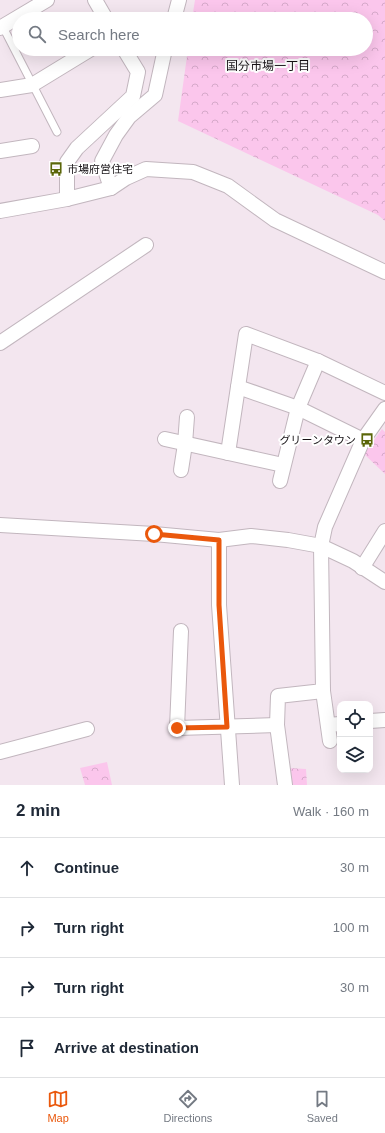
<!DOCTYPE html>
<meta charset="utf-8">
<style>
body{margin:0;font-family:Helvetica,"Noto Sans JP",sans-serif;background:#f2f2f3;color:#1f2937}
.controls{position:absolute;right:12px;bottom:12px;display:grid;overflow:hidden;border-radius:8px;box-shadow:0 4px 16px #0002}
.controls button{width:36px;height:36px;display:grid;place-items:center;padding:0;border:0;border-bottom:1px solid #e0e1e3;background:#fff;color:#1f2937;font:20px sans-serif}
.stop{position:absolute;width:12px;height:12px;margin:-9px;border:3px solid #ea580c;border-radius:50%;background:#fff}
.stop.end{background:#ea580c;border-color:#fff;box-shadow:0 1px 4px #0008}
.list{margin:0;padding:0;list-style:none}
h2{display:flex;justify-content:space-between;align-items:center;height:52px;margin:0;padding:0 16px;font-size:17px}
h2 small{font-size:13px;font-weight:400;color:#747a83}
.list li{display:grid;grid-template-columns:26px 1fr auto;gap:12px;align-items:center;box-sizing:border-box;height:60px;padding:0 16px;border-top:1px solid #e0e1e3}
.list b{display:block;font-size:15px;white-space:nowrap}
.list em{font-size:13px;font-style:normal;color:#747a83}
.icon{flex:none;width:22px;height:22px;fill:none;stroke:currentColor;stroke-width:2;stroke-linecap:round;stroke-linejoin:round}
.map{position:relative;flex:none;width:385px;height:785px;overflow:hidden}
.search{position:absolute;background:#fff;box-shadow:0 4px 16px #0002;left:12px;right:12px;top:12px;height:44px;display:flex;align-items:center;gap:10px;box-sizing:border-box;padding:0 14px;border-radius:22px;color:#747a83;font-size:15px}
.sheet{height:292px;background:#fff}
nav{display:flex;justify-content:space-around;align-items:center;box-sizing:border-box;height:56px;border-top:1px solid #e0e1e3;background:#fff;font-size:11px;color:#747a83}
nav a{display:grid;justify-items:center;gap:2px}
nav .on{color:#ea580c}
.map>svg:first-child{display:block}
.forest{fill:url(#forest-crowns)}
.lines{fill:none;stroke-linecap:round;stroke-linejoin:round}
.lane-casing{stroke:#c2b6be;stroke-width:9}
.street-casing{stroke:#c2b6be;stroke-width:16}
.lane{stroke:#fff;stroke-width:7}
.street{stroke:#fff;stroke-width:14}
.route{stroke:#ea580c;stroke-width:5}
.labels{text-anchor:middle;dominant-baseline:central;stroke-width:4;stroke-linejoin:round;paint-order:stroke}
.poi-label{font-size:11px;fill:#171316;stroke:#fff;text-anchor:start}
.neighbourhood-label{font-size:12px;fill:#171316;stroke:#fff}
</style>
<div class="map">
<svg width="385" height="785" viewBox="0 0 385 785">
<defs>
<pattern id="forest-crowns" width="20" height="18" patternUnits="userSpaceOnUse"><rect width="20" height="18" fill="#fbc6ec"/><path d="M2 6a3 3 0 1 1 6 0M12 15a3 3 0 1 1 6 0" fill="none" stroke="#d6a9ca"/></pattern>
</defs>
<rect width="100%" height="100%" fill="#f3e6ef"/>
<g class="forest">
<polygon points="195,0 385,0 385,221 378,215 178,121 188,49 366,49 366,19 192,19"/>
<polygon points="382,429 385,432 385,474 364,454"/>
<polygon points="107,762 112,785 85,785 80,768"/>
<polygon points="288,768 306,769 307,785 289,785"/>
</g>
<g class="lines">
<defs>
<polyline id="lane" points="3,27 57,132"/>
<g id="street">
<polyline points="95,0 106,19"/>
<polyline points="174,19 179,0"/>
<polyline points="0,28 47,0"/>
<polyline points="0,90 32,85 91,49"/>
<polyline points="0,151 32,146"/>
<polyline points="111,188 102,161 116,135 129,117 155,95 165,49"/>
<polyline points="67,199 67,162 77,148 133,96 138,72 124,49"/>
<polyline points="0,211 67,199 111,188 126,178 146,169 193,172 228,186 275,220 385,272"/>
<polyline points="0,343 146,245"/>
<polyline points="238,387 298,408 363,440"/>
<polyline points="165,439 283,465"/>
<polyline points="228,453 246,334 318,361 385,393"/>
<polyline points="181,470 185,444 187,417"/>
<polyline points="280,481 298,408 318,361"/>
<polyline points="0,525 154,534 219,540 251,536 288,540 321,546 353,561 385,582"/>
<polyline points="219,540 219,605 232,785"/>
<polyline points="362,568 385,531"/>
<polyline points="181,631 177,728 277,725"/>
<polyline points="323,691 330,741"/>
<polyline points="370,721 385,720"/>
<polyline points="328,725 340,724"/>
<polyline points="0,752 87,729"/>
<polyline points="285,785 277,725 278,696 323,691 321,546 325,527 363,440 385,409"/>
</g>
</defs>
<use href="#lane" class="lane-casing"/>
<use href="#street" class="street-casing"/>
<use href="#lane" class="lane"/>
<use href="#street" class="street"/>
</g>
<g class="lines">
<polyline class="route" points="154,534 219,540 219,605 227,727 177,728"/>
</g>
<defs>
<symbol id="bus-bare" viewBox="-9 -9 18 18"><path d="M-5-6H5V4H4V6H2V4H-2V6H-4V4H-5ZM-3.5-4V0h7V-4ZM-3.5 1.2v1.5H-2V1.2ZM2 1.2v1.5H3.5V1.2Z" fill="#5b6609" stroke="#fff" stroke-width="2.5" paint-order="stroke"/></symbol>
</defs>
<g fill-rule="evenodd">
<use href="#bus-bare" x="46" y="159" width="20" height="20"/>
<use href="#bus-bare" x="357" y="430" width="20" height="20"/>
</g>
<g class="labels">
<g class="poi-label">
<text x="67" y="169">市場府営住宅</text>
<text x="356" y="440" text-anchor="end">グリーンタウン</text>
</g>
<g class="neighbourhood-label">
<text x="268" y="66">国分市場一丁目</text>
</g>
</g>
</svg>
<div class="controls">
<button><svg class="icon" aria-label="locate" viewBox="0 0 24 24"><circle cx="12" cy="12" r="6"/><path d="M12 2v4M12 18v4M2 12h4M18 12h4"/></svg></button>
<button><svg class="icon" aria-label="layers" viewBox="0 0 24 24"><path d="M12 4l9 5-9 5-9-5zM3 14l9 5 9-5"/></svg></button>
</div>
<div class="stop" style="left:154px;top:534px"></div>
<div class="stop end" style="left:177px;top:728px"></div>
<div class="search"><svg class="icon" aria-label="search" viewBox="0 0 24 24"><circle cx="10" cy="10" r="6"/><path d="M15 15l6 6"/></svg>Search here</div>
</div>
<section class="sheet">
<h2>2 min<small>Walk · 160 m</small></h2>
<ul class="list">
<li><svg class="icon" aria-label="ahead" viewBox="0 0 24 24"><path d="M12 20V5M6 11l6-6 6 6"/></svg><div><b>Continue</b></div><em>30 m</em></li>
<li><svg class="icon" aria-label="right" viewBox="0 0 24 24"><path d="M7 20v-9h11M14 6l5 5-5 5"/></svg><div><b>Turn right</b></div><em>100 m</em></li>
<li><svg class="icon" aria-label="right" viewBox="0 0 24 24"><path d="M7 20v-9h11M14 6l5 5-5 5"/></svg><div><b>Turn right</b></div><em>30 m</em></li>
<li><svg class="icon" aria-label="arrive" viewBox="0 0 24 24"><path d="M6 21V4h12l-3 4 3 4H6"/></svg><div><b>Arrive at destination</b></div></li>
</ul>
</section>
<nav>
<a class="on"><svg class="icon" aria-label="map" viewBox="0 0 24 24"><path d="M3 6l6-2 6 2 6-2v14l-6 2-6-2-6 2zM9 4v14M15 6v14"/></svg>Map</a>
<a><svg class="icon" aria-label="directions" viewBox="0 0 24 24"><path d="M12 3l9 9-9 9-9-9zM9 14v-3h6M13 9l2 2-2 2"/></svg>Directions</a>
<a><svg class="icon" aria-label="saved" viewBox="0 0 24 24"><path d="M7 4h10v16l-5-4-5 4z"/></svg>Saved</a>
</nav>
